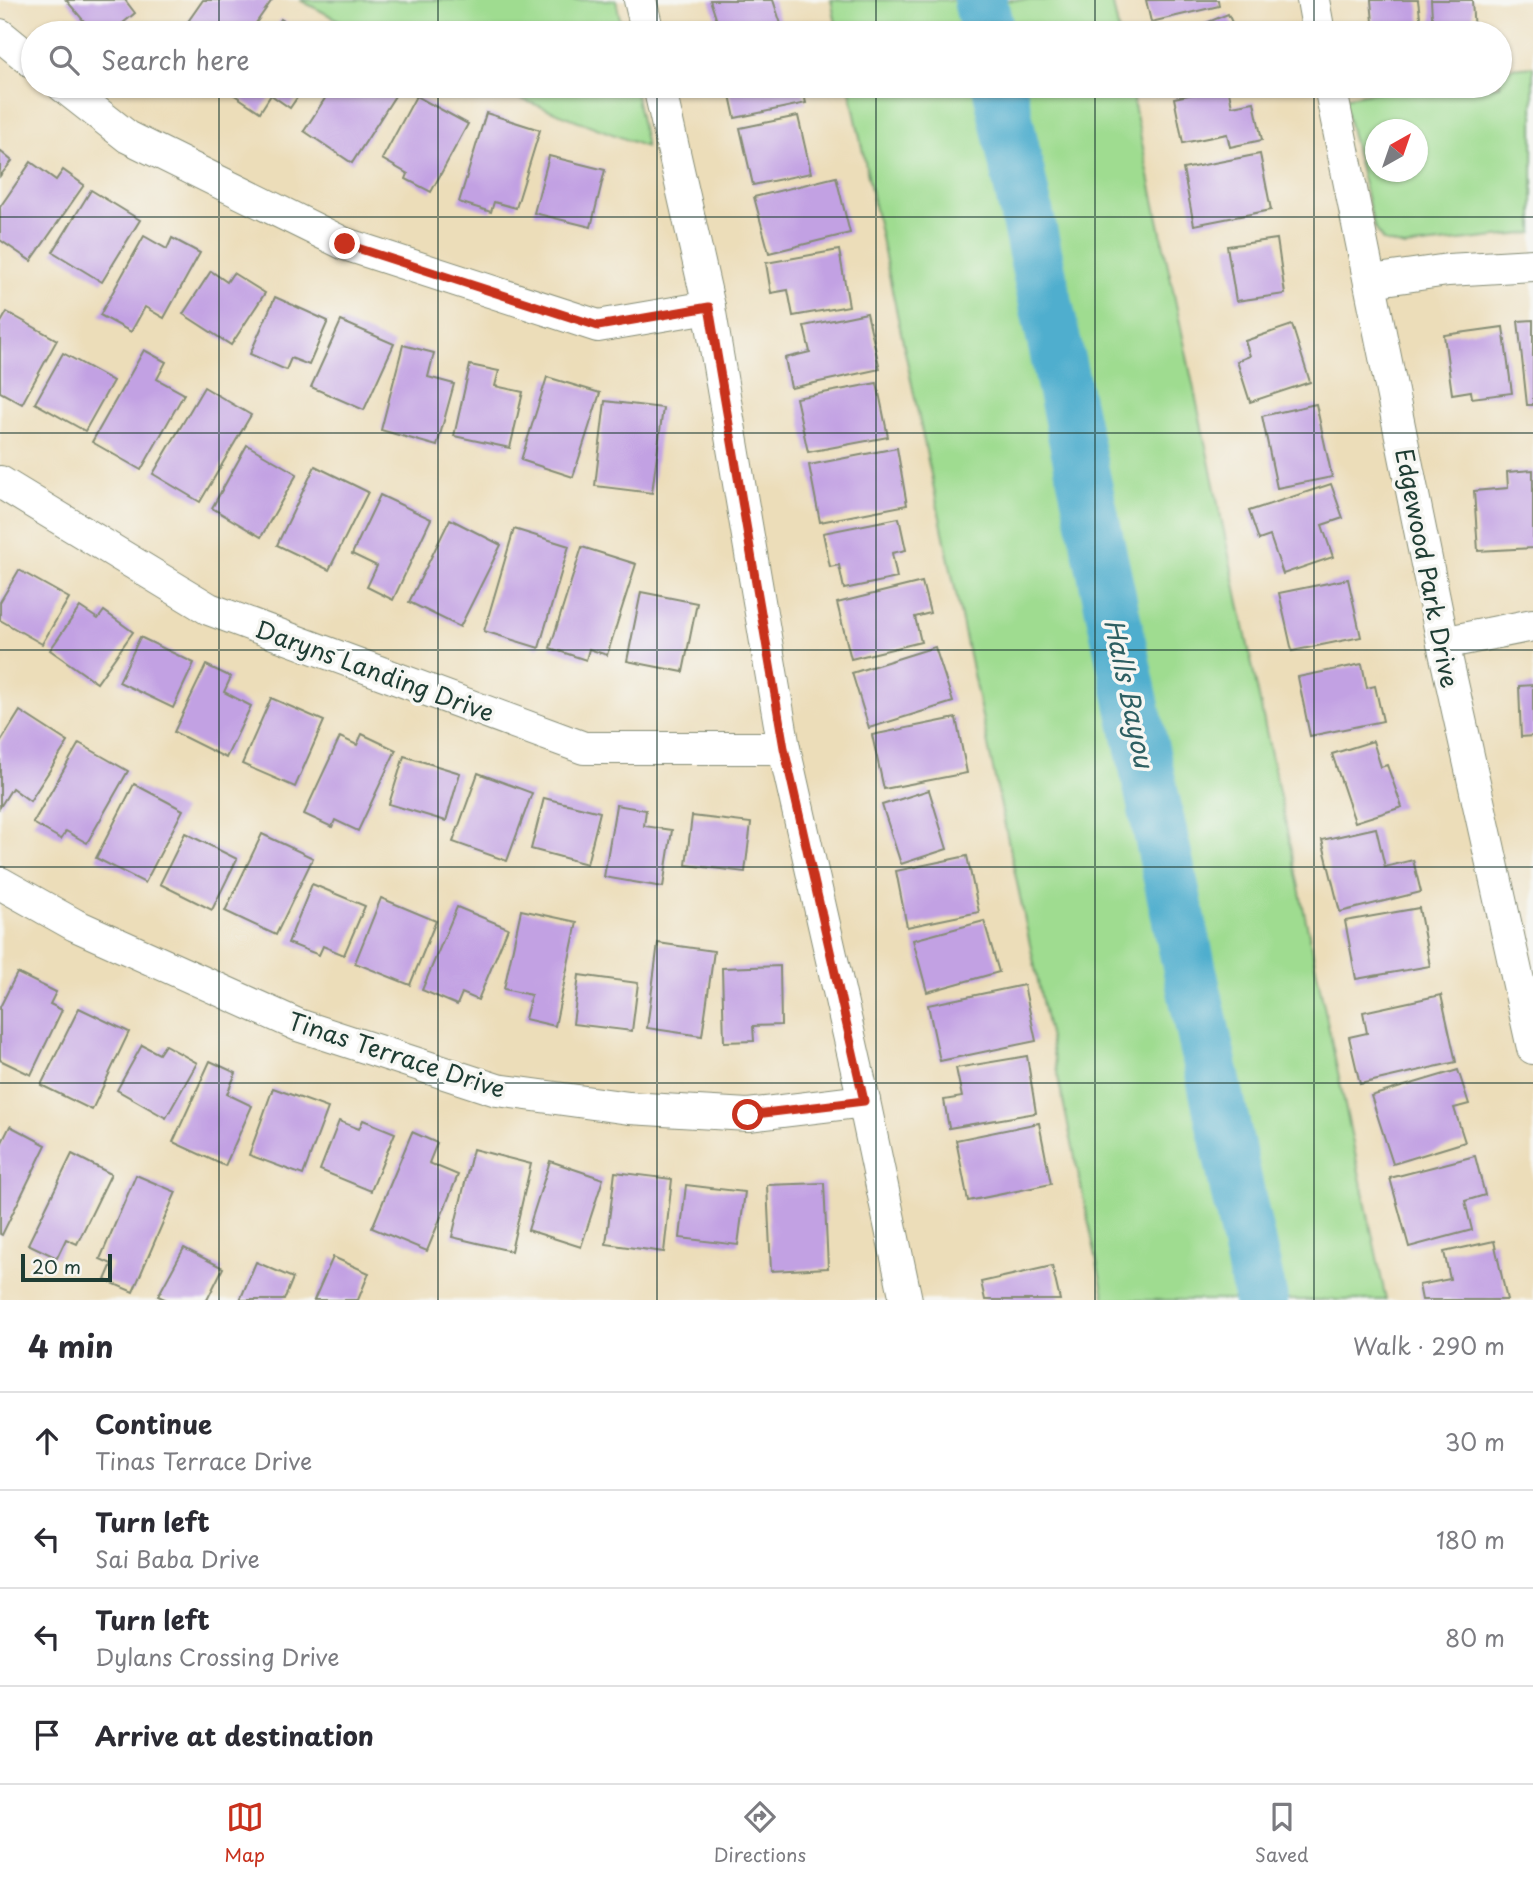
<!DOCTYPE html>
<meta charset="utf-8">
<style>
body{margin:0;font-family:"Playpen Sans",sans-serif;background:#f2f2f3;color:#2b2b33}
.compass{position:absolute;left:1365px;top:119px;width:63px;height:63px;border-radius:50%;background:#fff;box-shadow:0 2px 5px #0004;rotate:40deg}
.scale{position:absolute;left:21px;bottom:18px;width:91px;box-sizing:border-box;padding-left:7px;border:4px solid #1f3d34;border-top:0;font-size:19px;line-height:24px;white-space:nowrap;color:#1f3d34;-webkit-text-stroke:5px #f6f6f2;paint-order:stroke}
.stop{position:absolute;width:21px;height:21px;margin:-16px;border:5px solid #c8321e;border-radius:50%;background:#fff}
.stop.end{background:#c8321e;border-color:#fff;box-shadow:0 2px 7px #0008}
.list{margin:0;padding:0;list-style:none}
h2{display:flex;justify-content:space-between;align-items:center;height:91px;margin:0;padding:0 28px;font-size:30px}
h2 small{font-size:23px;font-weight:400;color:#7c7c81}
.list li{display:grid;grid-template-columns:46px 1fr auto;gap:21px;align-items:center;box-sizing:border-box;height:98px;padding:0 28px;border-top:2px solid #e1e1e2}
.list b{display:block;font-size:26px;white-space:nowrap}
.list p{margin:0;font-size:23px;white-space:nowrap;color:#7c7c81}
.list em{font-size:23px;font-style:normal;color:#7c7c81}
.icon{flex:none;width:38px;height:38px;fill:none;stroke:currentColor;stroke-width:2;stroke-linecap:round;stroke-linejoin:round}
.map{position:relative;flex:none;width:1533px;height:1300px;overflow:hidden}
.search{position:absolute;background:#fff;box-shadow:0 2px 5px #0004;left:21px;right:21px;top:21px;height:77px;display:flex;align-items:center;gap:18px;box-sizing:border-box;padding:0 24px;border-radius:38px;color:#7c7c81;font-size:26px}
.sheet{height:483px;background:#fff}
nav{display:flex;justify-content:space-around;align-items:center;box-sizing:border-box;height:98px;border-top:2px solid #e1e1e2;background:#fff;font-size:19px;color:#7c7c81}
nav a{display:grid;justify-items:center;gap:4px}
nav .on{color:#c8321e}
.map>svg:first-child{display:block}
.green{fill:#9fdc90;stroke:#5f8c62;stroke-width:2;fill-rule:evenodd}
.lines{fill:none;stroke-linecap:round;stroke-linejoin:round}
.river{stroke:#4faece;stroke-width:54}
.building{fill:#c2a1e3}
.street-casing{stroke:#868d76;stroke-width:34}
.street{stroke:#fff;stroke-width:32}
.route{stroke:#c8321e;stroke-width:9}
.grid{fill:none;stroke:#1f3d34;stroke-width:2;stroke-opacity:0.55}
.labels{text-anchor:middle;dominant-baseline:central;stroke-width:7;stroke-linejoin:round;paint-order:stroke}
.street-label{font-size:24px;fill:#1f3d34;stroke:#f6f6f2}
.water-label{font-size:26px;font-style:italic;fill:#2d5f62;stroke:#f6f6f2}
</style>
<div class="map">
<svg width="1533" height="1300" viewBox="0 0 1533 1300">
<rect width="100%" height="100%" fill="#f6f6f2"/>
<filter id="ink" filterUnits="userSpaceOnUse"><feTurbulence type="fractalNoise" baseFrequency=".0143" numOctaves="2"/><feDisplacementMap in="SourceGraphic" scale="14" xChannelSelector="R" yChannelSelector="G"/><feConvolveMatrix kernelMatrix="1 2 1 2 8 2 1 2 1" color-interpolation-filters="sRGB"/></filter>
<filter id="wash" filterUnits="userSpaceOnUse"><feTurbulence type="fractalNoise" baseFrequency=".00686" numOctaves="4" result="noise"/><feDisplacementMap in="SourceGraphic" scale="28" xChannelSelector="R" yChannelSelector="G"/><feGaussianBlur stdDeviation="1.57" result="paint"/><feColorMatrix in="noise" values="0 0 0 0 0 0 0 0 0 0 0 0 0 0 0 0 0 1.4 0 .05"/><feComposite in="paint" operator="in"/></filter>
<g filter="url(#wash)">
<rect width="100%" height="100%" fill="#ecddb9"/>
<g class="green">
<polygon points="300,0 616,0 623,33 363,33"/>
<polygon points="831,0 1112,0 1119,33 838,33"/>
<path d="M1533 66V233L1404 247 1383 241 1374 226 1343 98 1406 86H1500V69ZM1376 130H1418V172H1376Z"/>
<polygon points="487,86 634,86 646,147"/>
<polygon points="849,86 1130,86 1386,1300 1105,1300"/>
</g>
<g class="lines">
<g class="river">
<polyline points="980,0 988,33"/>
<polyline points="999,86 1261,1300"/>
</g>
</g>
<g id="blocks">
<g class="building">
<polygon points="66,0 125,0 135,13 111,33 94,33"/>
<polygon points="203,0 272,0 249,33 180,33"/>
<polygon points="710,0 773,0 784,33 721,33"/>
<polygon points="1146,0 1218,0 1219,6 1151,22"/>
<polygon points="1371,0 1418,0 1422,33 1374,33"/>
<polygon points="1431,0 1472,0 1474,33 1433,33"/>
<polygon points="1228,14 1237,33 1181,33"/>
<polygon points="281,19 303,33 272,33"/>
<polygon points="238,86 305,86 290,108 271,95 260,112 233,94"/>
<polygon points="333,86 397,86 400,88 352,163 304,131"/>
<polygon points="728,86 802,86 806,103 735,118"/>
<polygon points="1228,87 1232,106 1254,102 1262,140 1230,147 1227,134 1183,143 1174,98"/>
<polygon points="416,96 468,124 431,192 406,179 408,174 382,159"/>
<polygon points="486,113 540,130 516,208 494,202 491,212 459,202"/>
<polygon points="798,116 811,173 753,185 740,128"/>
<polygon points="0,151 12,161 0,176"/>
<polygon points="1260,154 1271,210 1194,225 1183,169"/>
<polygon points="549,156 605,170 591,227 534,213"/>
<polygon points="31,162 56,180 63,170 84,185 31,261 0,240 0,207"/>
<polygon points="836,177 850,233 769,253 754,197"/>
<polygon points="91,190 140,220 102,282 53,252"/>
<polygon points="144,236 167,249 172,238 200,253 164,318 145,307 131,332 100,315"/>
<polygon points="1277,239 1285,294 1236,301 1227,246"/>
<polygon points="839,250 849,306 793,316 788,290 771,293 766,263"/>
<polygon points="211,271 227,282 233,273 265,293 231,345 183,314"/>
<polygon points="275,297 328,321 309,365 291,358 286,370 250,354"/>
<polygon points="7,312 57,340 22,404 0,392 0,324"/>
<polygon points="867,313 880,369 791,388 785,358 810,352 804,326"/>
<polygon points="1533,320 1533,405 1527,405 1518,321"/>
<polygon points="341,321 394,344 364,410 311,387"/>
<polygon points="1292,325 1310,382 1250,402 1237,361 1250,356 1245,341"/>
<polygon points="1503,327 1512,393 1472,398 1471,391 1452,394 1444,335"/>
<polygon points="403,345 434,353 428,377 454,384 437,446 381,430"/>
<polygon points="144,350 166,362 157,379 184,394 141,470 92,442"/>
<polygon points="63,353 113,381 85,431 35,403"/>
<polygon points="470,365 499,371 495,386 523,392 510,448 454,436"/>
<polygon points="547,377 600,393 573,477 521,460"/>
<polygon points="877,383 888,437 808,452 796,398"/>
<polygon points="204,387 251,415 200,502 153,474"/>
<polygon points="605,401 663,408 652,493 595,486"/>
<polygon points="1316,404 1332,477 1277,488 1262,416"/>
<polygon points="247,445 297,474 261,537 212,508"/>
<polygon points="897,448 907,505 820,522 809,465"/>
<polygon points="315,466 368,492 329,570 277,545"/>
<polygon points="1533,470 1533,548 1478,551 1474,491 1508,488 1507,472"/>
<polygon points="1331,484 1343,518 1322,525 1333,557 1283,574 1270,536 1259,540 1249,511"/>
<polygon points="380,495 431,519 393,600 367,587 377,566 352,554"/>
<polygon points="899,518 906,550 892,553 897,578 844,589 839,565 830,567 823,533"/>
<polygon points="450,519 501,545 460,627 409,602"/>
<polygon points="514,529 569,546 539,648 484,631"/>
<polygon points="582,547 636,564 607,655 589,649 586,660 550,648"/>
<polygon points="19,570 69,598 42,644 0,620 0,602"/>
<polygon points="1348,579 1361,637 1292,651 1279,593"/>
<polygon points="922,582 930,613 915,617 921,642 851,659 837,603"/>
<polygon points="641,592 697,603 683,672 627,661"/>
<polygon points="80,607 98,619 104,611 133,632 97,683 50,650"/>
<polygon points="140,637 194,663 173,708 119,682"/>
<polygon points="935,647 953,702 869,728 852,673"/>
<polygon points="1362,664 1367,688 1375,686 1383,721 1310,736 1298,677"/>
<polygon points="206,665 231,677 224,692 251,706 226,758 174,732"/>
<polygon points="1533,685 1533,736 1521,737 1519,686"/>
<polygon points="271,698 324,721 295,787 242,764"/>
<polygon points="20,711 68,742 30,801 12,788 0,807 0,743"/>
<polygon points="956,718 967,773 884,789 872,735"/>
<polygon points="362,734 396,750 358,831 335,820 332,827 304,814 340,737 357,745"/>
<polygon points="1373,741 1381,767 1387,765 1402,807 1355,822 1332,754"/>
<polygon points="79,743 128,771 87,843 66,831 61,839 33,823"/>
<polygon points="404,756 460,773 446,821 389,804"/>
<polygon points="478,773 532,793 507,861 453,842"/>
<polygon points="134,784 183,810 145,883 96,858"/>
<polygon points="929,790 947,849 901,864 882,805"/>
<polygon points="544,798 600,812 587,864 531,849"/>
<polygon points="616,805 646,810 644,826 672,830 663,887 604,877"/>
<polygon points="692,816 751,823 745,872 686,865"/>
<polygon points="1376,828 1385,867 1413,860 1421,892 1340,912 1322,840"/>
<polygon points="185,833 237,859 212,910 160,884"/>
<polygon points="262,834 313,858 276,935 225,911"/>
<polygon points="967,856 979,912 907,927 896,871"/>
<polygon points="312,884 365,906 344,955 323,946 319,955 288,943"/>
<polygon points="381,898 436,921 410,985 355,963"/>
<polygon points="457,907 508,928 478,1000 462,993 457,1005 422,990"/>
<polygon points="1419,908 1430,966 1356,979 1345,921"/>
<polygon points="521,910 577,922 555,1026 525,1019 531,995 504,989"/>
<polygon points="984,921 999,972 927,992 913,940"/>
<polygon points="658,943 714,951 702,1036 647,1028"/>
<polygon points="780,966 781,1025 753,1026 754,1041 724,1042 722,968"/>
<polygon points="17,973 56,992 50,1004 62,1010 31,1075 0,1060 0,1007"/>
<polygon points="579,975 638,983 632,1031 573,1024"/>
<polygon points="1024,985 1036,1041 940,1061 928,1005"/>
<polygon points="1441,995 1456,1062 1360,1084 1349,1037 1367,1033 1363,1012"/>
<polygon points="79,1008 129,1032 92,1110 41,1085"/>
<polygon points="142,1045 159,1054 165,1045 197,1063 166,1118 117,1090"/>
<polygon points="1027,1056 1036,1113 949,1128 944,1100 962,1097 956,1068"/>
<polygon points="210,1061 236,1073 227,1094 252,1106 225,1166 173,1142"/>
<polygon points="1458,1070 1469,1104 1454,1108 1465,1142 1393,1164 1371,1096"/>
<polygon points="273,1088 328,1108 303,1175 249,1155"/>
<polygon points="363,1120 395,1133 371,1191 320,1170 339,1121 359,1129"/>
<polygon points="1039,1123 1051,1184 968,1201 956,1140"/>
<polygon points="10,1126 46,1145 2,1235 0,1234 0,1146"/>
<polygon points="412,1132 437,1143 429,1163 458,1175 427,1251 372,1228"/>
<polygon points="473,1149 531,1164 511,1251 452,1237"/>
<polygon points="72,1154 111,1174 77,1244 66,1239 57,1258 28,1244"/>
<polygon points="1475,1156 1485,1195 1465,1201 1472,1230 1409,1247 1390,1178"/>
<polygon points="550,1161 603,1179 581,1247 528,1230"/>
<polygon points="615,1172 672,1179 664,1252 606,1244"/>
<polygon points="136,1175 176,1192 133,1292 105,1280 112,1264 100,1259"/>
<polygon points="824,1183 828,1268 771,1271 767,1185"/>
<polygon points="686,1185 745,1192 738,1245 680,1238"/>
<polygon points="1494,1241 1507,1300 1422,1300 1419,1285 1450,1279 1444,1252"/>
<polygon points="184,1248 223,1268 207,1300 167,1300 158,1296"/>
<polygon points="333,1257 369,1273 358,1300 314,1300"/>
<polygon points="256,1262 293,1278 284,1300 240,1300"/>
<polygon points="1052,1266 1060,1300 985,1300 981,1282"/>
</g>
</g>
</g>
<g filter="url(#ink)">
<use href="#blocks" fill-opacity="0" stroke="#868d76" stroke-width="2"/>
<g class="lines">
<defs>
<g id="street">
<polyline points="640,0 648,33"/>
<polyline points="1313,0 1319,33"/>
<polyline points="0,35 33,62"/>
<polyline points="63,86 128,137 345,244 598,326 709,307"/>
<polyline points="659,86 709,307 784,748 864,1101 906,1300"/>
<polyline points="1330,86 1443,643 1533,1048"/>
<polyline points="1371,281 1448,270 1533,265"/>
<polyline points="0,482 209,609 584,748 784,748"/>
<polyline points="1443,643 1533,625"/>
<polyline points="0,883 75,925 298,1025 497,1090 629,1108 748,1115 864,1101"/>
</g>
</defs>
<use href="#street" class="street-casing"/>
<use href="#street" class="street"/>
</g>
</g>
<g class="lines" filter="url(#ink)">
<polyline class="route" points="345,244 598,326 709,307 784,748 864,1101 748,1115"/>
</g>
<path class="grid" d="M219 0V33M438 0V33M657 0V33M876 0V33M1095 0V33M1314 0V33M219 86V1300M438 86V1300M657 86V1300M876 86V1300M1095 86V1300M1314 86V1300M0 217H1533M0 433H1533M0 650H1533M0 867H1533M0 1083H1533"/>
<g class="labels">
<g class="street-label">
<text transform="translate(1428 568) rotate(79)">Edgewood Park Drive</text>
<text transform="translate(375 670) rotate(20)">Daryns Landing Drive</text>
<text transform="translate(397 1054) rotate(18)">Tinas Terrace Drive</text>
</g>
<g class="water-label">
<text transform="translate(1130 693) rotate(78)">Halls Bayou</text>
</g>
</g>
</svg>
<svg class="compass" viewBox="-18 -18 36 36"><path d="M0-13l5 13h-10z" fill="#e53935"/><path d="M0 13l5-13h-10z" fill="#7c7c81"/></svg>
<div class="scale">20 m</div>
<div class="stop" style="left:748px;top:1115px"></div>
<div class="stop end" style="left:345px;top:244px"></div>
<div class="search"><svg class="icon" aria-label="search" viewBox="0 0 24 24"><circle cx="10" cy="10" r="6"/><path d="M15 15l6 6"/></svg>Search here</div>
</div>
<section class="sheet">
<h2>4 min<small>Walk · 290 m</small></h2>
<ul class="list">
<li><svg class="icon" aria-label="ahead" viewBox="0 0 24 24"><path d="M12 20V5M6 11l6-6 6 6"/></svg><div><b>Continue</b><p>Tinas Terrace Drive</p></div><em>30 m</em></li>
<li><svg class="icon" aria-label="left" viewBox="0 0 24 24"><path d="M17 20v-9H6M10 6l-5 5 5 5"/></svg><div><b>Turn left</b><p>Sai Baba Drive</p></div><em>180 m</em></li>
<li><svg class="icon" aria-label="left" viewBox="0 0 24 24"><path d="M17 20v-9H6M10 6l-5 5 5 5"/></svg><div><b>Turn left</b><p>Dylans Crossing Drive</p></div><em>80 m</em></li>
<li><svg class="icon" aria-label="arrive" viewBox="0 0 24 24"><path d="M6 21V4h12l-3 4 3 4H6"/></svg><div><b>Arrive at destination</b></div></li>
</ul>
</section>
<nav>
<a class="on"><svg class="icon" aria-label="map" viewBox="0 0 24 24"><path d="M3 6l6-2 6 2 6-2v14l-6 2-6-2-6 2zM9 4v14M15 6v14"/></svg>Map</a>
<a><svg class="icon" aria-label="directions" viewBox="0 0 24 24"><path d="M12 3l9 9-9 9-9-9zM9 14v-3h6M13 9l2 2-2 2"/></svg>Directions</a>
<a><svg class="icon" aria-label="saved" viewBox="0 0 24 24"><path d="M7 4h10v16l-5-4-5 4z"/></svg>Saved</a>
</nav>
